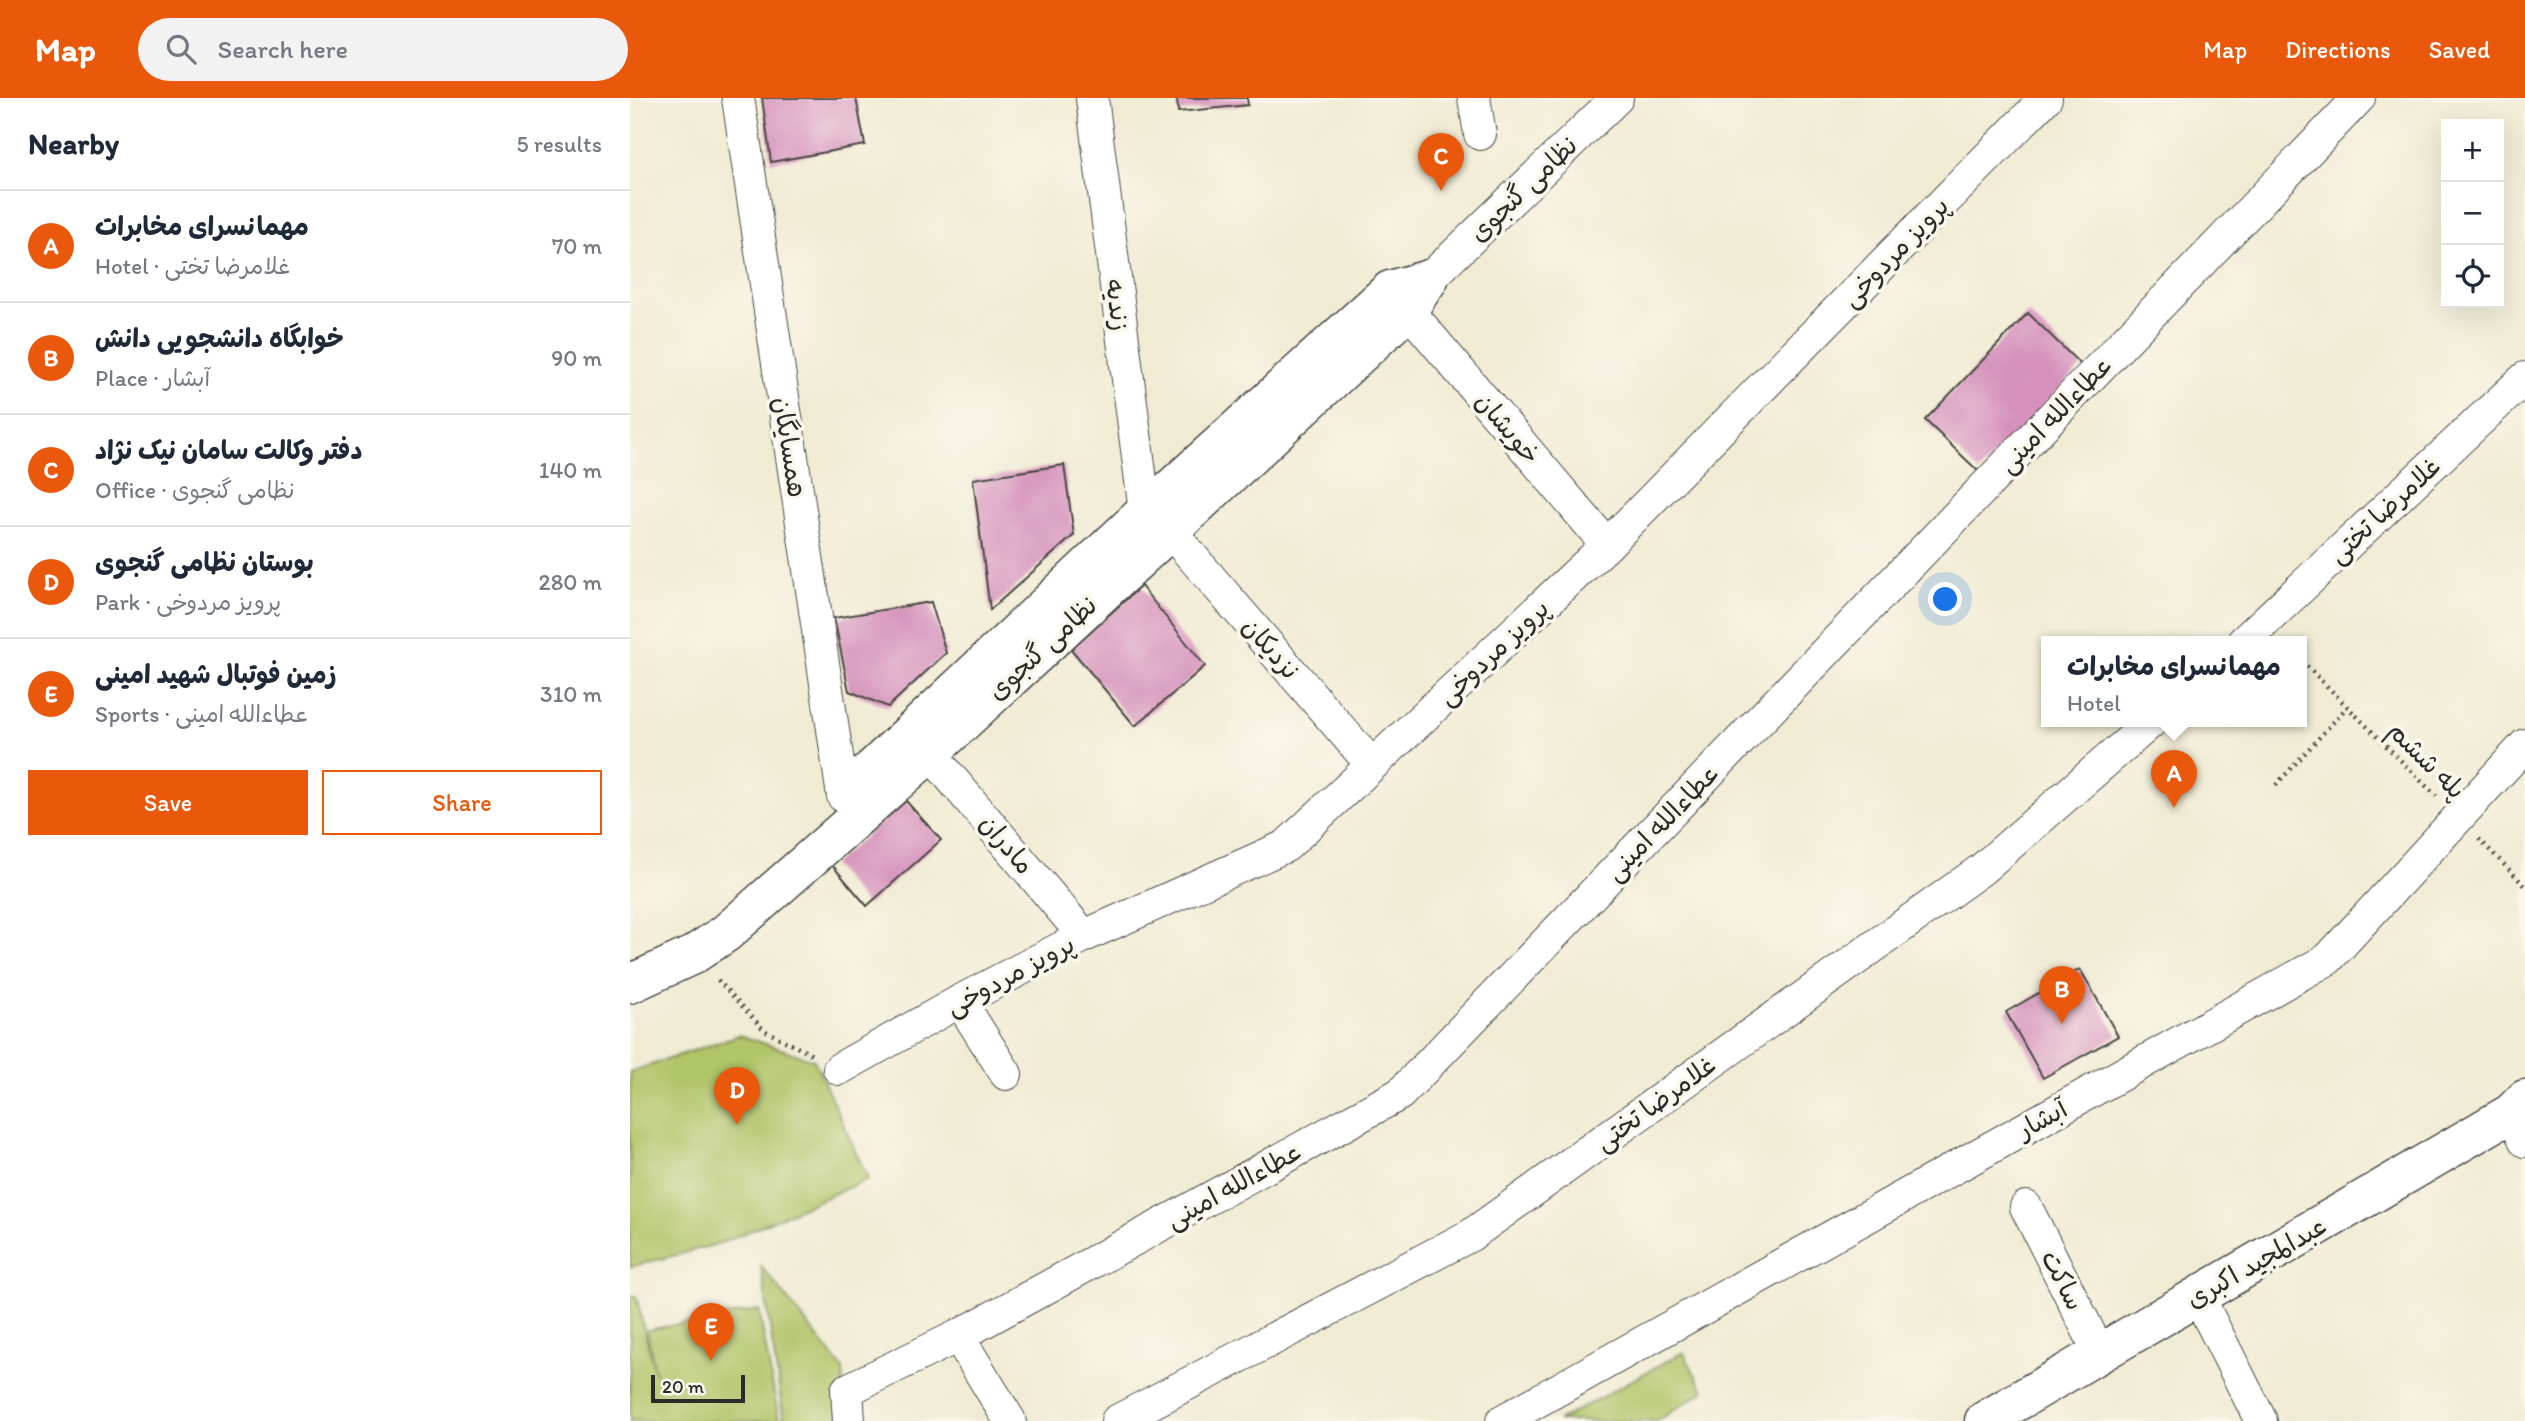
<!DOCTYPE html>
<meta charset="utf-8">
<style>
body{margin:0;font-family:Itim,"Playpen Sans Arabic",sans-serif;background:#f2f2f3;color:#1f2937}
.controls{position:absolute;right:21px;top:21px;display:grid;overflow:hidden;border-radius:0px;box-shadow:0 7px 28px #0002}
.controls button{width:63px;height:63px;display:grid;place-items:center;padding:0;border:0;border-bottom:2px solid #e0e1e3;background:#fff;color:#1f2937;font:35px sans-serif}
.scale{position:absolute;left:21px;bottom:18px;width:94px;box-sizing:border-box;padding-left:7px;border:4px solid #2b2b2b;border-top:0;font-size:19px;line-height:24px;white-space:nowrap;color:#2b2b2b;-webkit-text-stroke:5px #fbf7ec;paint-order:stroke}
.you{position:absolute;left:1316px;top:502px;width:24px;height:24px;margin:-18px;border:5px solid #fff;border-radius:50%;background:#1a73e8;box-shadow:0 0 0 10px #1a73e833}
.badge{display:grid;place-items:center;width:46px;height:46px;border-radius:50%;background:#ea580c;color:#fff;font-size:23px;font-weight:700}
.pin{position:absolute;translate:-50% -58px;filter:drop-shadow(0 2px 4px #0008)}
.pin::after{content:'';position:absolute;top:37px;width:24px;height:21px;background:inherit;clip-path:polygon(0 0,100% 0,50% 100%)}
.popup{position:absolute;left:1411px;top:538px;width:266px;height:91px;box-sizing:border-box;display:grid;place-content:center;border-radius:0px;background:#fff;filter:drop-shadow(0 2px 5px #0005);font-size:23px;white-space:nowrap;color:#747a83}
.popup b{font-size:26px;color:#1f2937}
.popup::after{content:'';position:absolute;left:50%;top:100%;margin-left:-14px;border:14px solid transparent;border-top-color:#fff}
.list{margin:0;padding:0;list-style:none}
h2{display:flex;justify-content:space-between;align-items:center;height:91px;margin:0;padding:0 28px;font-size:30px}
h2 small{font-size:23px;font-weight:400;color:#747a83}
.list li{display:grid;grid-template-columns:46px 1fr auto;gap:21px;align-items:center;box-sizing:border-box;height:112px;padding:0 28px;border-top:2px solid #e0e1e3}
.list b{display:block;font-size:26px;white-space:nowrap}
.list p{margin:0;font-size:23px;white-space:nowrap;color:#747a83}
.list em{font-size:23px;font-style:normal;color:#747a83}
.actions{display:flex;gap:14px;padding:21px 28px}
.actions a{flex:1;padding:16px 0;border:2px solid #ea580c;border-radius:0px;text-align:center;font-size:24px;color:#ea580c}
.actions .main{background:#ea580c;color:#fff}
.icon{flex:none;width:38px;height:38px;fill:none;stroke:currentColor;stroke-width:2;stroke-linecap:round;stroke-linejoin:round}
.map{position:relative;flex:none;width:1895px;height:1323px;overflow:hidden}
header{display:flex;align-items:center;gap:42px;box-sizing:border-box;height:98px;padding:0 35px;background:#ea580c;color:#fff}
header strong{font-size:33px}
nav{display:flex;gap:38px;margin-inline-start:auto;font-size:24px}
.search{width:490px;height:63px;background:#f2f2f3;display:flex;align-items:center;gap:18px;box-sizing:border-box;padding:0 24px;border-radius:38px;color:#747a83;font-size:26px}
main{display:flex}
aside{flex:1;background:#fff}
.map>svg:first-child{display:block}
.green{fill:#b0c468;stroke:#6e784a;stroke-width:2}
.building{fill:#d591bb}
.lines{fill:none;stroke-linecap:round;stroke-linejoin:round}
.street-casing{stroke:#494844;stroke-width:34}
.secondary-casing{stroke:#494844;stroke-width:41}
.path{stroke:#494844;stroke-width:4.5;stroke-dasharray:2 5;stroke-linecap:butt}
.street{stroke:#fff;stroke-width:32}
.secondary{stroke:#fff;stroke-width:38}
.labels{text-anchor:middle;dominant-baseline:central;stroke-width:7;stroke-linejoin:round;paint-order:stroke}
.street-label{font-size:26px;fill:#2b2b2b;stroke:#fbf7ec}
</style>
<header>
<strong>Map</strong>
<div class="search"><svg class="icon" aria-label="search" viewBox="0 0 24 24"><circle cx="10" cy="10" r="6"/><path d="M15 15l6 6"/></svg>Search here</div>
<nav><a>Map</a><a>Directions</a><a>Saved</a></nav>
</header>
<main>
<aside>
<h2>Nearby<small>5 results</small></h2>
<ul class="list">
<li><span class="badge">A</span><div><b>مهمانسرای مخابرات</b><p>Hotel · غلامرضا تختی</p></div><em>70 m</em></li>
<li><span class="badge">B</span><div><b>خوابگاه دانشجویی دانش</b><p>Place · آبشار</p></div><em>90 m</em></li>
<li><span class="badge">C</span><div><b>دفتر وکالت سامان نیک نژاد</b><p>Office · نظامی گنجوی</p></div><em>140 m</em></li>
<li><span class="badge">D</span><div><b>بوستان نظامی گنجوی</b><p>Park · پرویز مردوخی</p></div><em>280 m</em></li>
<li><span class="badge">E</span><div><b>زمین فوتبال شهید امینی</b><p>Sports · عطاءالله امینی</p></div><em>310 m</em></li>
</ul>
<div class="actions"><a class="main">Save</a><a>Share</a></div>
</aside>
<div class="map">
<svg width="1895" height="1323" viewBox="0 0 1895 1323">
<rect width="100%" height="100%" fill="#fbf7ec"/>
<filter id="ink" filterUnits="userSpaceOnUse"><feTurbulence type="fractalNoise" baseFrequency=".0143" numOctaves="2"/><feDisplacementMap in="SourceGraphic" scale="14" xChannelSelector="R" yChannelSelector="G"/><feConvolveMatrix kernelMatrix="1 2 1 2 8 2 1 2 1" color-interpolation-filters="sRGB"/></filter>
<filter id="wash" filterUnits="userSpaceOnUse"><feTurbulence type="fractalNoise" baseFrequency=".00686" numOctaves="4" result="noise"/><feDisplacementMap in="SourceGraphic" scale="28" xChannelSelector="R" yChannelSelector="G"/><feGaussianBlur stdDeviation="1.57" result="paint"/><feColorMatrix in="noise" values="0 0 0 0 0 0 0 0 0 0 0 0 0 0 0 0 0 1.4 0 .05"/><feComposite in="paint" operator="in"/></filter>
<g filter="url(#wash)">
<rect width="100%" height="100%" fill="#f0ebd3"/>
<g class="green">
<polygon points="109,937 184,962 238,1081 91,1145 0,1169 0,974"/>
<polygon points="131,1168 213,1271 214,1323 154,1323"/>
<polygon points="0,1198 6,1198 25,1276 17,1232 129,1212 149,1323 0,1323"/>
<polygon points="1053,1254 1074,1293 1027,1323 928,1323"/>
</g>
<g id="blocks">
<g class="building">
<polygon points="132,0 226,0 235,47 141,64"/>
<polygon points="547,0 617,0 618,7 548,14"/>
<polygon points="1398,215 1452,268 1349,374 1295,322"/>
<polygon points="434,367 444,437 360,512 343,381"/>
<polygon points="511,488 575,568 505,628 441,551"/>
<polygon points="301,504 316,555 258,609 219,593 204,520"/>
<polygon points="276,703 311,742 237,808 202,767"/>
<polygon points="1450,871 1488,938 1413,980 1376,914"/>
</g>
</g>
</g>
<g filter="url(#ink)">
<use href="#blocks" fill-opacity="0" stroke="#494844" stroke-width="2"/>
<g class="lines">
<defs>
<g id="street">
<polyline points="108,0 213,698"/>
<polyline points="462,0 515,414 539,432 742,667"/>
<polyline points="844,0 850,36"/>
<polyline points="799,181 987,0"/>
<polyline points="778,212 977,447"/>
<polyline points="1613,544 1895,280"/>
<polyline points="300,655 454,838"/>
<polyline points="330,903 376,976"/>
<polyline points="209,971 330,903 454,838 656,748 977,447 1416,0"/>
<polyline points="1881,1015 1895,1043"/>
<polyline points="1396,1109 1470,1256"/>
<polyline points="1568,1198 1631,1323"/>
<polyline points="328,1238 380,1323"/>
<polyline points="219,1323 217,1292 328,1238 770,996 1729,0"/>
<polyline points="487,1323 841,1137 1352,771 1521,624"/>
<polyline points="872,1323 1698,861 1895,647"/>
</g>
<g id="secondary">
<polyline points="228,684 515,414 760,192 799,181"/>
<polyline points="0,886 63,857 96,835 300,655 778,212 799,181"/>
<polyline points="1354,1323 1881,1015 1895,1001"/>
</g>
</defs>
<use href="#street" class="street-casing"/>
<use href="#secondary" class="secondary-casing"/>
<g class="path">
<polyline points="1672,563 1806,698"/>
<polyline points="1646,687 1717,609"/>
<polyline points="1849,741 1895,788"/>
<polyline points="88,882 134,932 184,958"/>
</g>
<use href="#street" class="street"/>
<use href="#secondary" class="secondary"/>
</g>
</g>
<g class="labels">
<g class="street-label">
<text transform="translate(893 91) rotate(-44)">نظامی گنجوی</text>
<text transform="translate(1265 154) rotate(-46)">پرویز مردوخی</text>
<text transform="translate(488 207) rotate(83)">زندیه</text>
<text transform="translate(1425 316) rotate(-46)">عطاءالله امینی</text>
<text transform="translate(878 330) rotate(50)">خویشان</text>
<text transform="translate(160 349) rotate(81)">همسایگان</text>
<text transform="translate(1754 412) rotate(-43)">غلامرضا تختی</text>
<text transform="translate(412 550) rotate(-43)">نظامی گنجوی</text>
<text transform="translate(641 550) rotate(49)">نزدیکان</text>
<text transform="translate(863 554) rotate(-43)">پرویز مردوخی</text>
<text transform="translate(1797 662) rotate(45)">پله ششم</text>
<text transform="translate(1032 724) rotate(-46)">عطاءالله امینی</text>
<text transform="translate(377 746) rotate(50)">مادران</text>
<text transform="translate(380 877) rotate(-28)">پرویز مردوخی</text>
<text transform="translate(1025 1005) rotate(-36)">غلامرضا تختی</text>
<text transform="translate(1412 1021) rotate(-29)">آبشار</text>
<text transform="translate(604 1087) rotate(-29)">عطاءالله امینی</text>
<text transform="translate(1626 1164) rotate(-30)">عبدالمجید اکبری</text>
<text transform="translate(1433 1182) rotate(63)">ساکت</text>
</g>
</g>
</svg>
<div class="controls">
<button>+</button>
<button>−</button>
<button><svg class="icon" aria-label="locate" viewBox="0 0 24 24"><circle cx="12" cy="12" r="6"/><path d="M12 2v4M12 18v4M2 12h4M18 12h4"/></svg></button>
</div>
<div class="scale">20 m</div>
<div class="you"></div>
<div class="pin badge" style="left:1544px;top:710px">A</div>
<div class="popup"><b>مهمانسرای مخابرات</b>Hotel</div>
<div class="pin badge" style="left:1432px;top:926px">B</div>
<div class="pin badge" style="left:811px;top:93px">C</div>
<div class="pin badge" style="left:107px;top:1027px">D</div>
<div class="pin badge" style="left:81px;top:1263px">E</div>
</div>
</main>
